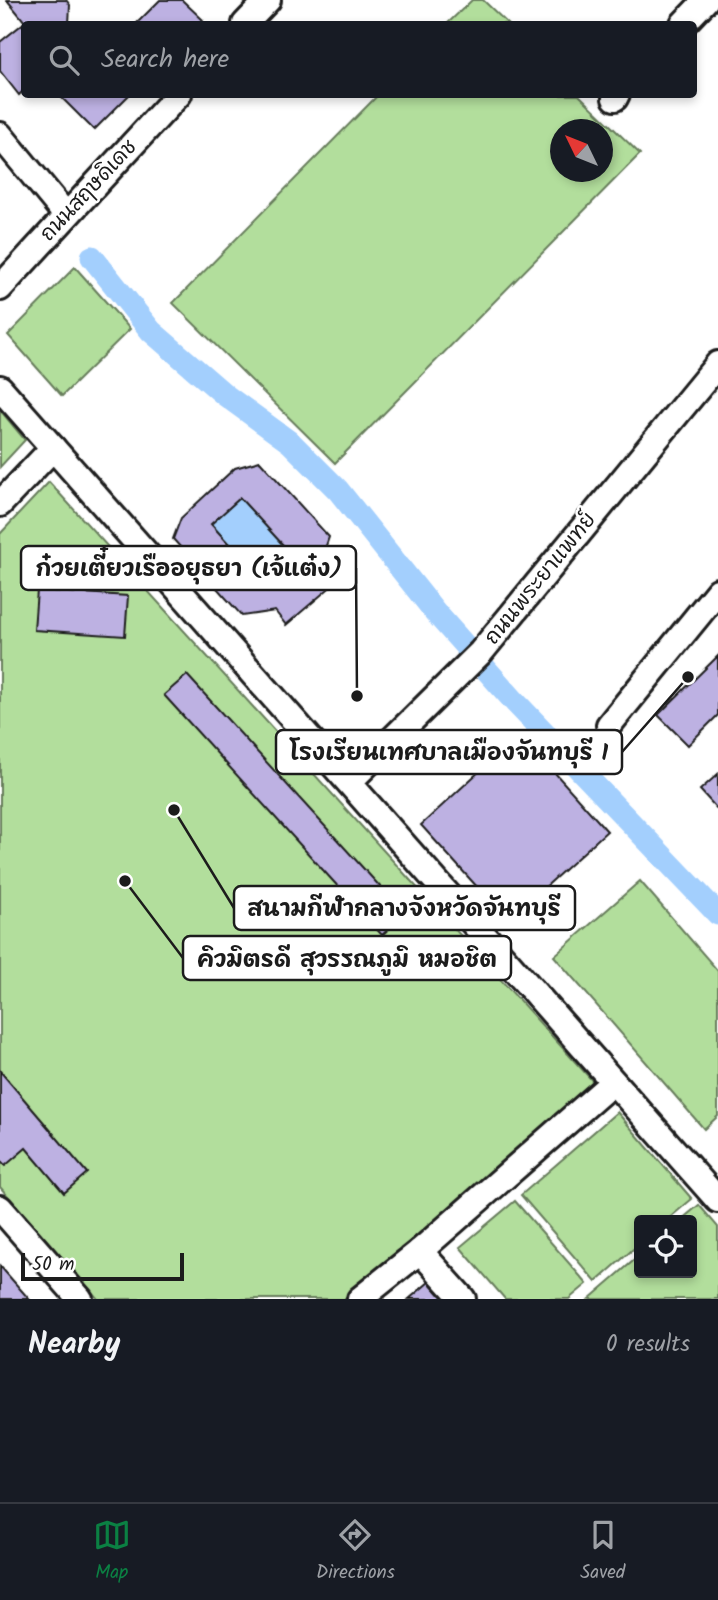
<!DOCTYPE html>
<meta charset="utf-8">
<style>
body{margin:0;font-family:Kalam,"Playpen Sans Thai",sans-serif;background:#20242c;color:#f1f3f6}
.controls{position:absolute;right:21px;bottom:21px;display:grid;overflow:hidden;border-radius:7px;box-shadow:0 4px 10px #0003}
.controls button{width:63px;height:63px;display:grid;place-items:center;padding:0;border:0;border-bottom:2px solid #363941;background:#171b24;color:#f1f3f6;font:35px sans-serif}
.compass{position:absolute;left:550px;top:119px;width:63px;height:63px;border-radius:50%;background:#171b24;box-shadow:0 4px 10px #0003;rotate:313deg}
.scale{position:absolute;left:21px;bottom:18px;width:163px;box-sizing:border-box;padding-left:7px;border:4px solid #1c1c1c;border-top:0;font-size:19px;line-height:24px;white-space:nowrap;color:#1c1c1c;-webkit-text-stroke:5px #fff;paint-order:stroke}
.list{margin:0;padding:0;list-style:none}
h2{display:flex;justify-content:space-between;align-items:center;height:91px;margin:0;padding:0 28px;font-size:30px}
h2 small{font-size:23px;font-weight:400;color:#9ea1a6}
.icon{flex:none;width:38px;height:38px;fill:none;stroke:currentColor;stroke-width:2;stroke-linecap:round;stroke-linejoin:round}
.map{position:relative;flex:none;width:718px;height:1299px;overflow:hidden}
.search{position:absolute;background:#171b24;box-shadow:0 4px 10px #0003;left:21px;right:21px;top:21px;height:77px;display:flex;align-items:center;gap:18px;box-sizing:border-box;padding:0 24px;border-radius:7px;color:#9ea1a6;font-size:26px}
.sheet{height:203px;background:#171b24}
nav{display:flex;justify-content:space-around;align-items:center;box-sizing:border-box;height:98px;border-top:2px solid #363941;background:#171b24;font-size:19px;color:#9ea1a6}
nav a{display:grid;justify-items:center;gap:4px}
nav .on{color:#0b8043}
.map>svg:first-child{display:block}
.green{fill:#b2de9c;stroke:#677d5c;stroke-width:2;fill-rule:evenodd}
.water{fill:#a3cffd;stroke:#6d87a3;stroke-width:2}
.lines{fill:none;stroke-linecap:round;stroke-linejoin:round}
.canal{stroke:#a3cffd;stroke-width:23}
.building{fill:#bdb1e2;stroke:#1c1c1c;stroke-width:2;fill-rule:evenodd}
.minor-casing{stroke:#1c1c1c;stroke-width:30}
.minor{stroke:#fff;stroke-width:24}
.labels{text-anchor:middle;dominant-baseline:central;stroke-width:5;stroke-linejoin:round;paint-order:stroke}
.street-label{font-size:21px;fill:#1c1c1c;stroke:#fff}
.leader{fill:none;stroke:#1c1c1c;stroke-width:2.5}
.callout-dot{fill:#1c1c1c;stroke:#fff;stroke-width:2.5}
.callout{fill:#fff;stroke:#1c1c1c;stroke-width:2.5}
.callout-label{font-size:23px;text-anchor:middle;font-weight:bold;fill:#1c1c1c}
</style>
<div class="map">
<svg width="718" height="1299" viewBox="0 0 718 1299">
<rect width="100%" height="100%" fill="#fff"/>
<filter id="ink" filterUnits="userSpaceOnUse"><feTurbulence type="fractalNoise" baseFrequency=".0143" numOctaves="2"/><feDisplacementMap in="SourceGraphic" scale="14" xChannelSelector="R" yChannelSelector="G"/><feConvolveMatrix kernelMatrix="1 2 1 2 8 2 1 2 1" color-interpolation-filters="sRGB"/></filter>
<g filter="url(#ink)">
<g class="green">
<polygon points="472,0 483,0 508,24 447,24"/>
<path d="M379 94 579 95 640 154 335 463 173 303ZM560 130H602V172H560Z"/>
<polygon points="75,267 130,329 62,396 8,335"/>
<polygon points="0,410 25,440 0,467"/>
<polygon points="49,482 598,1087 353,1299 98,1299 0,1187 0,534"/>
<polygon points="640,881 718,971 718,1116 704,1129 554,956"/>
<polygon points="617,1112 692,1199 667,1220 639,1220 639,1244 596,1282 521,1195"/>
<polygon points="515,1201 587,1284 569,1299 505,1299 460,1247"/>
<polygon points="699,1205 718,1227 718,1299 589,1299 639,1256 639,1273 692,1273 692,1220 681,1220"/>
</g>
<polygon class="water" points="240,498 294,557 265,584 211,524"/>
<g class="lines">
<polyline class="canal" points="92,257 151,331 225,395 291,443 338,490 436,613 516,703 718,914"/>
</g>
<g class="building">
<polygon points="7,0 66,0 70,5 69,24 24,24 24,90 19,95 0,71 0,42 25,22"/>
<polygon points="160,0 182,0 203,20 199,24 136,24"/>
<polygon points="66,94 130,94 94,130 62,98"/>
<path d="M260 461 329 537 319 566 334 584 286 625 275 611 242 616 173 539 181 518 235 468ZM240 498 294 557 265 584 211 524Z"/>
<polygon points="37,590 128,596 125,636 34,630"/>
<polygon points="718,656 718,715 688,745 658,715"/>
<polygon points="187,675 405,914 382,935 164,695"/>
<polygon points="520,734 607,831 508,921 421,825"/>
<polygon points="718,774 718,810 700,790"/>
<polygon points="0,1071 87,1173 64,1193 26,1148 5,1166 0,1161"/>
<polygon points="0,1266 29,1299 0,1299"/>
<polygon points="429,1282 444,1299 409,1299"/>
</g>
<g class="lines">
<defs>
<g id="minor">
<polyline points="245,24 268,0"/>
<polyline points="683,24 706,0"/>
<polyline points="615,98 617,94"/>
<polyline points="0,135 66,215"/>
<polyline points="0,288 179,94"/>
<polyline points="0,388 718,1200"/>
<polyline points="0,504 53,448"/>
<polyline points="609,725 718,591"/>
<polyline points="350,781 481,652 718,364"/>
<polyline points="0,1208 80,1299"/>
<polyline points="420,1251 463,1299"/>
<polyline points="360,1299 420,1251 613,1082"/>
</g>
</defs>
<use href="#minor" class="minor-casing"/>
<use href="#minor" class="minor"/>
</g>
</g>
<g class="labels">
<g class="street-label">
<text transform="translate(89 191) rotate(-47)">ถนนสฤษดิเดช</text>
<text transform="translate(541 579) rotate(-51)">ถนนพระยาแพทย์</text>
</g>
</g>
<path class="leader" d="M357 696L356 568M688 677L622 752M174 810L234 908M125 881L183 958"/>
<g class="callout-dot">
<circle cx="357" cy="696" r="7"/>
<circle cx="688" cy="677" r="7"/>
<circle cx="174" cy="810" r="7"/>
<circle cx="125" cy="881" r="7"/>
</g>
<g class="callout">
<rect x="21" y="546" width="335" height="44" rx="7"/>
<rect x="276" y="730" width="346" height="44" rx="7"/>
<rect x="234" y="886" width="341" height="44" rx="7"/>
<rect x="183" y="936" width="328" height="44" rx="7"/>
</g>
<g class="callout-label">
<text x="189" y="576">ก๋วยเตี๋ยวเรืออยุธยา (เจ้แต๋ง)</text>
<text x="449" y="760">โรงเรียนเทศบาลเมืองจันทบุรี 1</text>
<text x="404" y="916">สนามกีฬากลางจังหวัดจันทบุรี</text>
<text x="347" y="967">คิวมิตรดี สุวรรณภูมิ หมอชิต</text>
</g>
</svg>
<div class="controls">
<button><svg class="icon" aria-label="locate" viewBox="0 0 24 24"><circle cx="12" cy="12" r="6"/><path d="M12 2v4M12 18v4M2 12h4M18 12h4"/></svg></button>
</div>
<svg class="compass" viewBox="-18 -18 36 36"><path d="M0-13l5 13h-10z" fill="#e53935"/><path d="M0 13l5-13h-10z" fill="#9ea1a6"/></svg>
<div class="scale">50 m</div>
<div class="search"><svg class="icon" aria-label="search" viewBox="0 0 24 24"><circle cx="10" cy="10" r="6"/><path d="M15 15l6 6"/></svg>Search here</div>
</div>
<section class="sheet">
<h2>Nearby<small>0 results</small></h2>
<ul class="list">
</ul>
</section>
<nav>
<a class="on"><svg class="icon" aria-label="map" viewBox="0 0 24 24"><path d="M3 6l6-2 6 2 6-2v14l-6 2-6-2-6 2zM9 4v14M15 6v14"/></svg>Map</a>
<a><svg class="icon" aria-label="directions" viewBox="0 0 24 24"><path d="M12 3l9 9-9 9-9-9zM9 14v-3h6M13 9l2 2-2 2"/></svg>Directions</a>
<a><svg class="icon" aria-label="saved" viewBox="0 0 24 24"><path d="M7 4h10v16l-5-4-5 4z"/></svg>Saved</a>
</nav>
